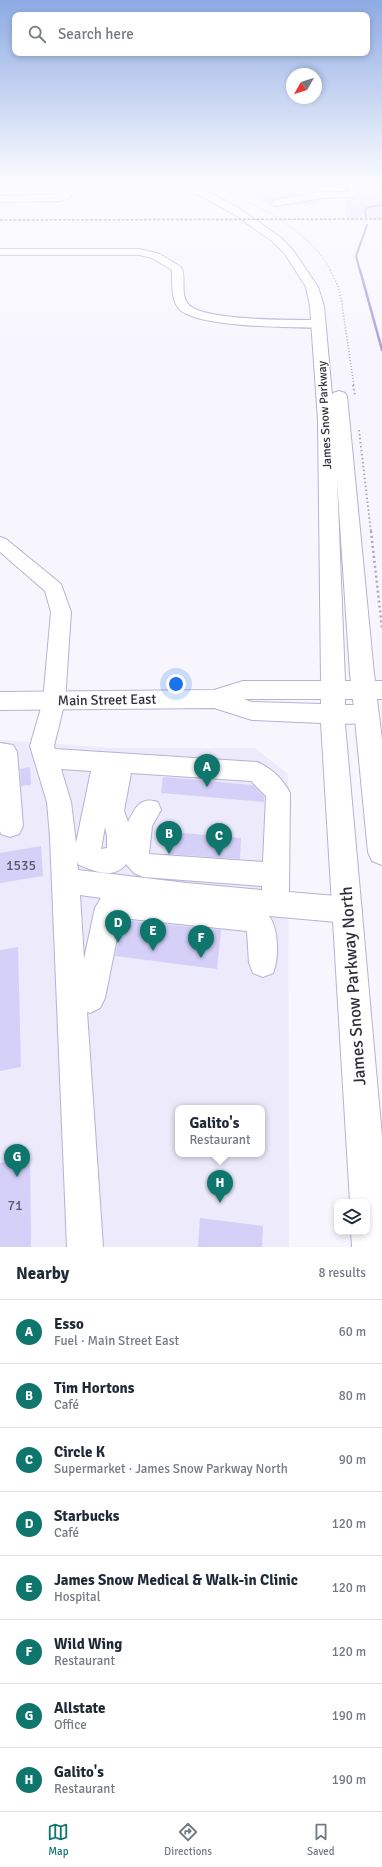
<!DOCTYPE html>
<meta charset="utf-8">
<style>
body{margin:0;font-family:Signika,sans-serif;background:#f6f6f7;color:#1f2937}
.controls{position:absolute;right:12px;bottom:12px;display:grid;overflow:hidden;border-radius:8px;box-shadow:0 2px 6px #0003}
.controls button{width:36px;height:36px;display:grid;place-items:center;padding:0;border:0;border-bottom:1px solid #e0e1e3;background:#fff;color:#1f2937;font:20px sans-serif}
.compass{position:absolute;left:286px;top:68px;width:36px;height:36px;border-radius:50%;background:#fff;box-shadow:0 2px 6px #0003;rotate:231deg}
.you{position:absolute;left:176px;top:684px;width:14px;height:14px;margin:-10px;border:3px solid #fff;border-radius:50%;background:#1a73e8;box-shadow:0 0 0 6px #1a73e833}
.badge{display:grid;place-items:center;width:26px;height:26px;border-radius:50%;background:#0f766e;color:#fff;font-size:13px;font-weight:700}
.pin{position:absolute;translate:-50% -33px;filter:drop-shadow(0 1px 2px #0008)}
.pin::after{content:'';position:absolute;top:21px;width:14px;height:12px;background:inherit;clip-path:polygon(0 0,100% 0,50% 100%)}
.popup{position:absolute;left:175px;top:1105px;width:90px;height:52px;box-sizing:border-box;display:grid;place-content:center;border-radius:8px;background:#fff;filter:drop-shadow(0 1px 3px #0005);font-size:13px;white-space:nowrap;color:#747a83}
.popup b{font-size:15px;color:#1f2937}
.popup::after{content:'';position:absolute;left:50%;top:100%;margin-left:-8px;border:8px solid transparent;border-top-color:#fff}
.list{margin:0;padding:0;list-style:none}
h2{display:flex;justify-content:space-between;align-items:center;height:52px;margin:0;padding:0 16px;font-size:17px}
h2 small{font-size:13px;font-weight:400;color:#747a83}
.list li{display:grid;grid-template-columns:26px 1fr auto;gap:12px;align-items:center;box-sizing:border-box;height:64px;padding:0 16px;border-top:1px solid #e0e1e3}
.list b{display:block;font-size:15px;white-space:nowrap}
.list p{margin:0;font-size:13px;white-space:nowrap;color:#747a83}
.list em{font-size:13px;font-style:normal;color:#747a83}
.icon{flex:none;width:22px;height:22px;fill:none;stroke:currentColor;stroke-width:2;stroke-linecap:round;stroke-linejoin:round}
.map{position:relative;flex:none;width:382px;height:1247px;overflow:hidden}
.search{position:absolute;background:#fff;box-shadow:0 2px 6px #0003;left:12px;right:12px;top:12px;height:44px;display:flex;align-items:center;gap:10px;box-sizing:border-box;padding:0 14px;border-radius:8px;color:#747a83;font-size:15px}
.sheet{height:564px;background:#fff}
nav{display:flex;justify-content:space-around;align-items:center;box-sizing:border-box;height:56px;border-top:1px solid #e0e1e3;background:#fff;font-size:11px;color:#747a83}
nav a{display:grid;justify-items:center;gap:2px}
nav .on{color:#0f766e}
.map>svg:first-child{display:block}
.built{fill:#eceafb;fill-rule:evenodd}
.green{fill:#e4e1f9}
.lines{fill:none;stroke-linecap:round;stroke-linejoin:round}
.stream-far1{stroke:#a69cdc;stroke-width:2}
.stream{stroke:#a69cdc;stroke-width:2.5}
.building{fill:#d5d0f8}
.minor-casing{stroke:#b6b2d3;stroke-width:2}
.major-casing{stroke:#b6b2d3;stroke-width:2}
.path-far3{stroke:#aaa9b2;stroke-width:1;stroke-dasharray:1 1.5;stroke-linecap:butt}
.path-far2{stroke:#aaa9b2;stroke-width:1.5;stroke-dasharray:1 2;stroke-linecap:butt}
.path-far1{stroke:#aaa9b2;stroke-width:2;stroke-dasharray:1.5 2.5;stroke-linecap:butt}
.path{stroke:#aaa9b2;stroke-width:2.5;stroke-dasharray:2 3;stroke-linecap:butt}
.minor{fill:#fff;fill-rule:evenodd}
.major{fill:#fff;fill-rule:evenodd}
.rail{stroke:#797883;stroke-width:1.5;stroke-dasharray:3 1.5;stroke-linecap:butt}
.labels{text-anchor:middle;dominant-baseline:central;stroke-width:3;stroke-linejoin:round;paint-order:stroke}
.far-street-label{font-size:12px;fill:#302e3b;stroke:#fff}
.street-label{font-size:14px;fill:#302e3b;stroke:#fff}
.near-number-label{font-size:14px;fill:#59566a}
.near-street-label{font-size:17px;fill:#302e3b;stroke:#fff}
</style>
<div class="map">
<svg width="382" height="1247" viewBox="0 0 382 1247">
<rect width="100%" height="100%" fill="#f7f6fe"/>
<path class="built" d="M0 740 113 748H255L288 774 289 1247H0ZM178 1108H262V1154H178Z"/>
<g class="green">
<polygon points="211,180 330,180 331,196 316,204 274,207 261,200"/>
<polygon points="343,180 382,180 382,218 346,218"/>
</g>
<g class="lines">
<g class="stream-far1">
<polyline points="366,216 365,210 369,207 382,205"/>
<polyline points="360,271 356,256 367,225"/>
</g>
<polyline class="stream" points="360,270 382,350"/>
</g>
<g class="building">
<polygon points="0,180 65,180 61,191 0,191"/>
<polygon points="30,767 31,785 21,786 20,769"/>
<polygon points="163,777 253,785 264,796 264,802 161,793"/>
<polygon points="171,832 241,838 240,859 168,854"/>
<polygon points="41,846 43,876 0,883 0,853"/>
<polygon points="122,920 221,930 217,969 115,956"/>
<polygon points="18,947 21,1067 0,1071 0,950"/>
<polygon points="30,1156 31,1247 0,1247 0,1163"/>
<polygon points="200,1218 263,1226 262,1247 198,1247"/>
</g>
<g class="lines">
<defs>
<g id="minor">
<polygon points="69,180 77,180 70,198 60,201 0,202 0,196 63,194"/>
<polygon points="349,180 357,180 358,192 355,197 322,198 275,206 270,203 275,200 322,192 349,192"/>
<path d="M0 249H139L160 254 181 267C187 277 179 295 189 305 205 321 294 320 319 320L323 321 325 324 323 327 319 328C291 327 198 328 179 309 171 300 172 282 172 270L152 258 139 255H0Z"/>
<path d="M0 537 6 539 61 584 71 612 65 701 54 746 55 749 257 762C270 767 284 780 290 793L289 892 348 897 358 901 362 910 358 919 348 923 269 916C279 929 279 959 273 973L263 977 253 973 249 963 247 931 121 918 105 998 100 1008 90 1013 87 1012 103 1247H67L50 837 47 802 30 746 43 701 51 612 45 591 0 552ZM61 769 91 771 76 843 71 802ZM131 773 251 781 266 796 263 862 149 854 152 826 161 810 158 802C140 796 135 808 128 822L124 811ZM105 827 107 836V848L101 849ZM77 862 79 865C94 871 114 880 126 864L134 873 143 877 262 886V890L187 883 78 870ZM80 895 101 898 95 908 84 959Z"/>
<path d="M333 705H366L374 708 377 714 374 720C360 725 339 725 325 720L322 714 325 708Z"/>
<polygon points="0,743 13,745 17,752 23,826 19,834 10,837 1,834 0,831"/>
</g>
<path id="major" d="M167 180H178L209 192 240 209 280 237 293 250 318 287 324 306 332 395 333 393 339 391 345 393 347 396 374 674 375 681H382V699H377L382 740V865L372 861 368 852 353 699H345V724L382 1137V1247H352L351 1232H367V1202H350L321 723 252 720 214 708 0 710V692L214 690 243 681H321L318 420 310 306 306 287 285 254 272 241 232 213 201 196 168 182ZM337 479 350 674 351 681H345ZM244 699H321V704L252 702Z"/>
</defs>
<use href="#minor" class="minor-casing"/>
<use href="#major" class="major-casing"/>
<g class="path-far3">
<polyline points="312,180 313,187"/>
<path d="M215 186C255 204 310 230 331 271"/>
<polyline points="363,197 382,197"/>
</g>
<polyline class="path-far2" points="330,270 338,286 341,298 354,386"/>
<g class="path-far1">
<polyline points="353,385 355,395"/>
<polyline points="359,430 371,532"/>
</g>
<polyline class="path" points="371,531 382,628"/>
<use href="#minor" class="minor"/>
<use href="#major" class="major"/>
<polyline class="rail" points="0,220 382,219"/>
</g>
<linearGradient id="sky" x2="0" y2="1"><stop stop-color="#8daae3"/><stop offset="0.51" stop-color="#fbfbff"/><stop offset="1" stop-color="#fbfbff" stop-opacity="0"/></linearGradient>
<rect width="382" height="354" fill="url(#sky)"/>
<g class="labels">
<g class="far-street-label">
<text transform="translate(325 415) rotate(-93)">James Snow Parkway</text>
</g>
<g class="street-label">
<text transform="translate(107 700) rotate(-1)">Main Street East</text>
</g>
<g class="near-number-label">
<text x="21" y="865">1535</text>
<text x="15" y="1205">71</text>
</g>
<g class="near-street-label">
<text transform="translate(353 986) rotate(-94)">James Snow Parkway North</text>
</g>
</g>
</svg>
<div class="controls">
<button><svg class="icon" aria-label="layers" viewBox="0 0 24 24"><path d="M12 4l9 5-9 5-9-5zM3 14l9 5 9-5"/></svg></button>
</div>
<svg class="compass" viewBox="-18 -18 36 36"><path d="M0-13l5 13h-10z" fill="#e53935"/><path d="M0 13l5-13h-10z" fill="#747a83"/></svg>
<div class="you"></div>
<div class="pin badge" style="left:207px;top:787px">A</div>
<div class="pin badge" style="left:169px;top:854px">B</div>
<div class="pin badge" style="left:219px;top:856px">C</div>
<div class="pin badge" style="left:118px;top:943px">D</div>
<div class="pin badge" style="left:153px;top:951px">E</div>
<div class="pin badge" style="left:201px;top:958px">F</div>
<div class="pin badge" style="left:17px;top:1177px">G</div>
<div class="pin badge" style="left:220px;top:1203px">H</div>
<div class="popup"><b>Galito's</b>Restaurant</div>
<div class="search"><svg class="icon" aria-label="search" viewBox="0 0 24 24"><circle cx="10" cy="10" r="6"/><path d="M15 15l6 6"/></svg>Search here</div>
</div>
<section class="sheet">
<h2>Nearby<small>8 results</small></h2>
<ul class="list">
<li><span class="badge">A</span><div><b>Esso</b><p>Fuel · Main Street East</p></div><em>60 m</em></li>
<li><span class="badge">B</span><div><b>Tim Hortons</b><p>Café</p></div><em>80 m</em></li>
<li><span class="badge">C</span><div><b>Circle K</b><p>Supermarket · James Snow Parkway North</p></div><em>90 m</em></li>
<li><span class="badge">D</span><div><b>Starbucks</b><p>Café</p></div><em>120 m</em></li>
<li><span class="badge">E</span><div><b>James Snow Medical &amp; Walk-in Clinic</b><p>Hospital</p></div><em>120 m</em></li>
<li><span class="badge">F</span><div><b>Wild Wing</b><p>Restaurant</p></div><em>120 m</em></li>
<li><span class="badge">G</span><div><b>Allstate</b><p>Office</p></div><em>190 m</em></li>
<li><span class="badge">H</span><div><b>Galito's</b><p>Restaurant</p></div><em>190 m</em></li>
</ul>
</section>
<nav>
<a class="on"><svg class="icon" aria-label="map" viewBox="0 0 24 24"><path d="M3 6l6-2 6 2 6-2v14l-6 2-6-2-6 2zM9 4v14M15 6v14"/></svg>Map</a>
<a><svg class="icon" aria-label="directions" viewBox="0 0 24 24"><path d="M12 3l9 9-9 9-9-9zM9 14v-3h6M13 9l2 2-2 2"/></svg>Directions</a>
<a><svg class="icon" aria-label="saved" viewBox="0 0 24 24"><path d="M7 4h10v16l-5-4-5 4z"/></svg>Saved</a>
</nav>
